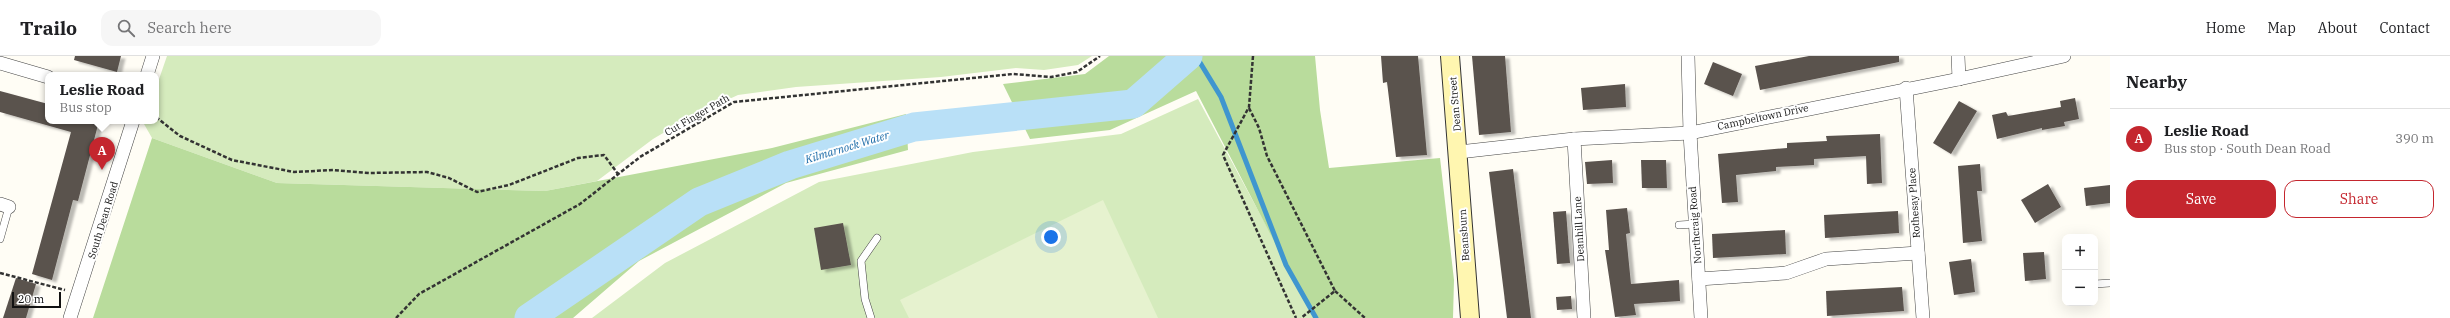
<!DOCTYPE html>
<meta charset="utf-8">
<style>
body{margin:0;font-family:"IBM Plex Serif",serif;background:#f6f6f6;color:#202124}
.controls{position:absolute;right:12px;bottom:12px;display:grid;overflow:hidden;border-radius:8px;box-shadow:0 4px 16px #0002}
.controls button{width:36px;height:36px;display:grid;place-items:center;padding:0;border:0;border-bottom:1px solid #e0e0e0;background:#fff;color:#202124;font:20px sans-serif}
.scale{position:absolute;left:12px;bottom:10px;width:49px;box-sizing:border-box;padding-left:4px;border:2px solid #111;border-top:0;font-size:11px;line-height:14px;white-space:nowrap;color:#111;-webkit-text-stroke:3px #fff;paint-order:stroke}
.you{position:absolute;left:1051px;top:181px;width:14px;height:14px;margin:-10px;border:3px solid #fff;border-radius:50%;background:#1a73e8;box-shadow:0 0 0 6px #1a73e833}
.badge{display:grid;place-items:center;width:26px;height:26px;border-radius:50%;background:#c4262e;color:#fff;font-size:13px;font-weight:700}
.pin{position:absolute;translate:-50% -33px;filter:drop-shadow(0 1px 2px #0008)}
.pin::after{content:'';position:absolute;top:21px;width:14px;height:12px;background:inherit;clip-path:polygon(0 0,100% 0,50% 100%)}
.popup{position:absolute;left:45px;top:16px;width:114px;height:52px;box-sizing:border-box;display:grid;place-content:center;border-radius:8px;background:#fff;filter:drop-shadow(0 1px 3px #0005);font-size:13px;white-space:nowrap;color:#757577}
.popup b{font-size:15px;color:#202124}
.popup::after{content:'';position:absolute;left:50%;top:100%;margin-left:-8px;border:8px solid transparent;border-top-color:#fff}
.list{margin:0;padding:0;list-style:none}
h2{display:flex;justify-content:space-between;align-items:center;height:52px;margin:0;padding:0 16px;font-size:17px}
h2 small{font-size:13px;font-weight:400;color:#757577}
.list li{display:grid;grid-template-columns:26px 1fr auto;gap:12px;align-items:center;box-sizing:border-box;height:60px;padding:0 16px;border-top:1px solid #e0e0e0}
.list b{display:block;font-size:15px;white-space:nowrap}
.list p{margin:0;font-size:13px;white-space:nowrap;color:#757577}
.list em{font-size:13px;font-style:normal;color:#757577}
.actions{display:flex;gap:8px;padding:12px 16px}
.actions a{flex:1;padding:9px 0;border:1px solid #c4262e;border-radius:12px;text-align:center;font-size:14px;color:#c4262e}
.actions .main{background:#c4262e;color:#fff}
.icon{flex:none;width:22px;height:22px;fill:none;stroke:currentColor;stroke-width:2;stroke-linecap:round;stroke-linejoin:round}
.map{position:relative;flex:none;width:2110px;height:262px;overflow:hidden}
header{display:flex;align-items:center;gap:24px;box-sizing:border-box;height:56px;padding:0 20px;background:#fff;border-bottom:1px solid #e0e0e0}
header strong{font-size:19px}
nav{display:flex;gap:22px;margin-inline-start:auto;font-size:14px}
.search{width:280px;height:36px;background:#f6f6f6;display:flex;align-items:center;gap:10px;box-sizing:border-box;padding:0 14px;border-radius:12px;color:#757577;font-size:15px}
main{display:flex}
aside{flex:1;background:#fff}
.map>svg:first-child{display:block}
.green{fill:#d5ebbd}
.forest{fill:#b9dc9c}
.pitch{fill:#e6f2cf}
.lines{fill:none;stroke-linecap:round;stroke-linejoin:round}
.stream{stroke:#3f96cf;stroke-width:5}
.river{stroke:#b9e0f7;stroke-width:29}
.building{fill:#5a524d;filter:url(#shadow)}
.service-casing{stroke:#444;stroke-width:8}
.minor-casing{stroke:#444;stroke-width:14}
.secondary-casing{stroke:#333;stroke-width:20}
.path{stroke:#333;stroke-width:2.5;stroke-dasharray:4 2;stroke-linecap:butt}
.service{stroke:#fff;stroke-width:7}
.minor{stroke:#fff;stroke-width:13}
.secondary{stroke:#fff6b0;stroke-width:18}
.labels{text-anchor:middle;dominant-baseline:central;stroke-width:4;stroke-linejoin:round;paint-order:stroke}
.street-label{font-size:10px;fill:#111;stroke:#fff}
.water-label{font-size:11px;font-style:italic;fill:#1768a6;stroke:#fff}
</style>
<header>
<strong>Trailo</strong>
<div class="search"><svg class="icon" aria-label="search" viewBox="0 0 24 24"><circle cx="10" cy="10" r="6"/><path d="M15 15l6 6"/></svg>Search here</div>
<nav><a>Home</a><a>Map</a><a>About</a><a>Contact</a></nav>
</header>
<main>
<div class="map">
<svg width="2110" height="262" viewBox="0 0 2110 262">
<defs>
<filter id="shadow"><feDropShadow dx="4.5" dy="2.5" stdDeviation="1" flood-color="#0004"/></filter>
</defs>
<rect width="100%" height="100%" fill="#fffdf5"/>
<g class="green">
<polygon points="167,0 1092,0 1078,9 1044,14 1016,12 941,21 796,31 738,39 692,60 653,83 597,125 545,135 277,127 152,82 144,68 145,65 156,65 156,32"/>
<polygon points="1198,43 1316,262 592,262 665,207 819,126 973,96 1121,78"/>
</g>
<g class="forest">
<polygon points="1109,0 1315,0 1320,54 1329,112 1440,102 1454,224 1453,262 1314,262 1196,35 1110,74 1030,83 1003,28 1085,18"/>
<polygon points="906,58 908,94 786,127 639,205 573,262 93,262 152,82 277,127 545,135 772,92"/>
</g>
<polygon class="pitch" points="1103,144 1158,262 909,262 900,244"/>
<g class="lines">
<polyline class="stream" points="1196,0 1221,41 1286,209 1316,262"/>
<polyline class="river" points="529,262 699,146 790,109 914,71 1133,48 1188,0"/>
</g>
<g class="building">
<polygon points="75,0 121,0 117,16 74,4"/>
<polygon points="1381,0 1418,0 1427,99 1396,101 1387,26 1383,27"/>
<polygon points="1472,0 1505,0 1511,76 1479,79"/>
<polygon points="1809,0 1899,0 1899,6 1760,34 1755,10"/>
<polygon points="1713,6 1742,18 1733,40 1704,28"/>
<polygon points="1625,28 1626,51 1583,54 1581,32"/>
<polygon points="0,35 48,48 48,65 99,65 78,145 73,144 52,224 32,218 71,76 0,56"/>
<polygon points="2075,42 2079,63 2064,66 2065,70 2042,74 2042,72 1997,83 1992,59 2006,56 2008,60 2061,51 2060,45"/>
<polygon points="1959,45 1977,55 1951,98 1933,87"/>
<polygon points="1880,78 1882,127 1867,128 1866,100 1814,103 1814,109 1776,111 1776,115 1736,119 1738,146 1722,147 1718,98 1787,92 1787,87 1827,85 1826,80"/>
<polygon points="1612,104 1613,127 1587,128 1585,106"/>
<polygon points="1641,104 1666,104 1667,132 1642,132"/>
<polygon points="1980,108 1982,135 1977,135 1982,185 1963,187 1958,110"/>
<polygon points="1513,113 1531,262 1507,262 1489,116"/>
<polygon points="2048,128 2061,151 2035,167 2021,144"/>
<polygon points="2110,129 2110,147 2086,150 2084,132"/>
<polygon points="1627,152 1630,177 1626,178 1631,228 1679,224 1680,245 1634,248 1636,259 1615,261 1605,194 1609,194 1606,154"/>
<polygon points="1566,155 1570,207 1557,208 1553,156"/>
<polygon points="1898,155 1899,177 1825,182 1824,159"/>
<polygon points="843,167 851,209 821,214 814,172"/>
<polygon points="1785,174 1786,198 1713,202 1712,178"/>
<polygon points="2044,196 2046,223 2025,225 2023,197"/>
<polygon points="1971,203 1975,236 1954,239 1949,206"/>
<polygon points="16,222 36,228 26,262 3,262"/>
<polygon points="1902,231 1904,255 1827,260 1826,235"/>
<polygon points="1571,240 1572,253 1557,254 1556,241"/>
</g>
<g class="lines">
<defs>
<g id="service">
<polyline points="1679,169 1695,168"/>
<polyline points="0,183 9,151"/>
<polyline points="2095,228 2110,227"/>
<polyline points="871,262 865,243 861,205 877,182"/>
</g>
<g id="minor">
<polyline points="1688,0 1690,77 1701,262"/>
<polyline points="1958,0 1959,23"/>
<polyline points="0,7 48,21"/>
<polyline points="147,19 153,0"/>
<polyline points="1906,32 1923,262"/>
<polyline points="1574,83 1584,262"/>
<polyline points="1459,96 1574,83 1690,77 1959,23 2064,0"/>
<polyline points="0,148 9,151"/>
<polyline points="1699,223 1786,217 1826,203 1918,197"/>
<polyline points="70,262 133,65"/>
</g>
<polyline id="secondary" points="1450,0 1470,262"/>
</defs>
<use href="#service" class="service-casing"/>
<use href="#minor" class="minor-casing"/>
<use href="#secondary" class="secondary-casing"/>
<g class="path">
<polyline points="1253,0 1249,51 1223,99 1296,262"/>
<polyline points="1249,52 1259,72 1267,100 1335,235 1301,262"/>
<polyline points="156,61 180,80 232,104 294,116 333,114 369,117 427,116 449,122 477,136 509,129 578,102 604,99 618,118"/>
<polyline points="0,217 65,234"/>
<polyline points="1335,235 1365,262"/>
<polyline points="396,262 419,238 580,148 640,101 734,46 1013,18 1051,21 1077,16 1100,0"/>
</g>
<use href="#service" class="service"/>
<use href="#minor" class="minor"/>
<use href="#secondary" class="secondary"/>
</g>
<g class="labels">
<g class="street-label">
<text transform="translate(1455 48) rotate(-95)">Dean Street</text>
<text transform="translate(697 59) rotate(-30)">Cut Finger Path</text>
<text transform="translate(1763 61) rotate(-12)">Campbeltown Drive</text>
<text transform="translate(1914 147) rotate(-94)">Rothesay Place</text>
<text transform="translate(103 164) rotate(-73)">South Dean Road</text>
<text transform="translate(1695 169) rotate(-94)">Northcraig Road</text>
<text transform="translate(1579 173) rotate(-93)">Deanhill Lane</text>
<text transform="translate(1464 179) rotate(-94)">Beansburn</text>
</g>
<g class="water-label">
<text transform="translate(847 91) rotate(-17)">Kilmarnock Water</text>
</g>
</g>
</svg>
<div class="controls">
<button>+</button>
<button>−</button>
</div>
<div class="scale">20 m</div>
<div class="you"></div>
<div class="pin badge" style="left:102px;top:114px">A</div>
<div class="popup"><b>Leslie Road</b>Bus stop</div>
</div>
<aside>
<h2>Nearby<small></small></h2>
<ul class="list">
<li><span class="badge">A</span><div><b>Leslie Road</b><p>Bus stop · South Dean Road</p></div><em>390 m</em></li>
</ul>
<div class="actions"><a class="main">Save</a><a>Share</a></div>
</aside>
</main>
